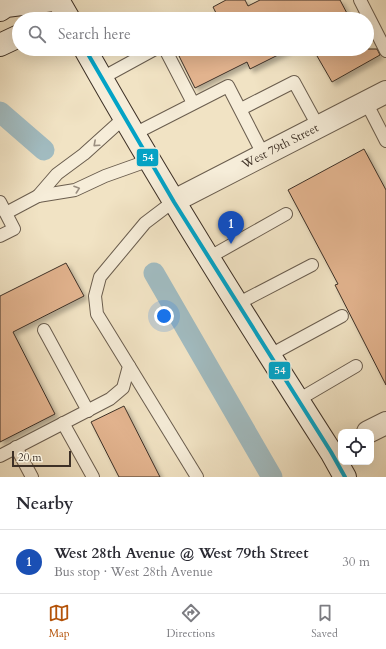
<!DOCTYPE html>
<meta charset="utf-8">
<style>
body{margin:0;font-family:Cardo,serif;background:#f2f2f3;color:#2b2b33}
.controls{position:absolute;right:12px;bottom:12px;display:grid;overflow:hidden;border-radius:8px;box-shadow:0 4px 16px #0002}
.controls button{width:36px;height:36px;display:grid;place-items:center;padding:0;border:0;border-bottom:1px solid #e1e1e2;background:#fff;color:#2b2b33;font:20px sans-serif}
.scale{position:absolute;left:12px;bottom:10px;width:59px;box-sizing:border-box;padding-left:4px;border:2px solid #3d3026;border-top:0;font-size:11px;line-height:14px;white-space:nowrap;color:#3d3026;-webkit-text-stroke:3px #f6edd9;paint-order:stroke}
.you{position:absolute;left:164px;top:316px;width:14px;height:14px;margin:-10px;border:3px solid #fff;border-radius:50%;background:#1a73e8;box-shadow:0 0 0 6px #1a73e833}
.badge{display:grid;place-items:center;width:26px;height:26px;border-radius:50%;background:#b45309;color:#fff;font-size:13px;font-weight:700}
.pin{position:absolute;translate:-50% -33px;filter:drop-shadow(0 1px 2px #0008)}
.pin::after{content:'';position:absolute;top:21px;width:14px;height:12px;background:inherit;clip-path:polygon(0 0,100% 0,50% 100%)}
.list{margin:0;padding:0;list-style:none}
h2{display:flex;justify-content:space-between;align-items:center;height:52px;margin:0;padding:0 16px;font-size:17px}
h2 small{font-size:13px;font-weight:400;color:#7c7c81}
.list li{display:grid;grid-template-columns:26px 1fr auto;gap:12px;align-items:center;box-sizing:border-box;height:64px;padding:0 16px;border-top:1px solid #e1e1e2}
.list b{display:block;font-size:15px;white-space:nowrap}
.list p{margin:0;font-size:13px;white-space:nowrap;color:#7c7c81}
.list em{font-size:13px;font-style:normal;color:#7c7c81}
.icon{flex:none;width:22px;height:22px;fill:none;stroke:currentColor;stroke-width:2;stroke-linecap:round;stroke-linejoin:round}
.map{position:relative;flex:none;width:386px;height:477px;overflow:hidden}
.search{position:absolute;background:#fff;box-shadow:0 4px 16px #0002;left:12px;right:12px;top:12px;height:44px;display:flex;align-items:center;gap:10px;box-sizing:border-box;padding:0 14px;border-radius:22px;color:#7c7c81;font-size:15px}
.sheet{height:116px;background:#fff}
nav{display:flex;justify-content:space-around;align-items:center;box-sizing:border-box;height:56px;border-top:1px solid #e1e1e2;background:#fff;font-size:11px;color:#7c7c81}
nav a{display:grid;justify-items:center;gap:2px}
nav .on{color:#b45309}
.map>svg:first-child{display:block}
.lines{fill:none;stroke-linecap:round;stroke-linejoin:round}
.canal{stroke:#a1bbc0;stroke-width:21}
.building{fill:#e2b38e;stroke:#3d3026;filter:url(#shadow)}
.lane-casing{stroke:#6a5d4e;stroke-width:14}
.street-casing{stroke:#6a5d4e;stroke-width:24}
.secondary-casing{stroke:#3d3026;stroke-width:24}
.lane{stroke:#f6edd9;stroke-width:12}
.street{stroke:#f6edd9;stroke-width:22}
.secondary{stroke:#f6edd9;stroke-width:22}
.bus-1-casing{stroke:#f6edd9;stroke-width:7}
.bus-1{stroke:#03a3c6;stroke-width:4}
.oneway{stroke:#9a8e80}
.labels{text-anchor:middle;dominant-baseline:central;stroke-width:3;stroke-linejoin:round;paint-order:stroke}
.street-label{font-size:12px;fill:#3d3026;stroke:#f6edd9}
.line-badge{stroke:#f6edd9;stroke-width:1.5}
.badge-label{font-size:11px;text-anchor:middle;font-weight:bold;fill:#fff}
</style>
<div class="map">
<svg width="386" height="477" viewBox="0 0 386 477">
<defs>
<filter id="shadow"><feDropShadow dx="3.5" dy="3.5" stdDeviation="2" flood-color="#0004"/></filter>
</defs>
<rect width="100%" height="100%" fill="#f1e3c4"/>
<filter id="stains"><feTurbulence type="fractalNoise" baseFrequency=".005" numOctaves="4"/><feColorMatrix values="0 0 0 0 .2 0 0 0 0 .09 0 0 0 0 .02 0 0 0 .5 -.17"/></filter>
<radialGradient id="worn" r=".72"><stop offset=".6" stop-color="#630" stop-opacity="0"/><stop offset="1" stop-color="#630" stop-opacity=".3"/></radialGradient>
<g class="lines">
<g class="canal">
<polyline points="0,112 44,150"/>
<polyline points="154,273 272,477"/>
</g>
</g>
<g class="building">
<polygon points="226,0 245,0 248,6 260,0 340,0 350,19 219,19 213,7"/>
<polygon points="193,49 290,49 250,69 247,62 195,88 179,56"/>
<polygon points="313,49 377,49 380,55 332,82"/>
<polygon points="364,149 386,190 386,385 335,285 338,284 288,190"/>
<polygon points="66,263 84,296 13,332 55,414 0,442 0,296"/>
<polygon points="124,406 160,477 119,477 91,422"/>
</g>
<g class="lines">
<defs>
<g id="lane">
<polyline points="360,0 386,51"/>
<polyline points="165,49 193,103"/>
<polyline points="102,78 155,49"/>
<polyline points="366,102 386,141"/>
<polyline points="241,109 294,82 318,126"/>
<polyline points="134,134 228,86 263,154"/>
<polyline points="38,196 57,174 84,154 125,117"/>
<polyline points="0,202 14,229 0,236"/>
<polyline points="6,213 38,196 75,190 105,176 150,160"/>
<polyline points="208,258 286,214"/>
<polyline points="237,304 312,265"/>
<polyline points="44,330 88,411"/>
<polyline points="270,355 342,316"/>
<polyline points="129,366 197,477"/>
<polyline points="298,400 356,366"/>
<polyline points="63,423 93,477"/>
<polyline points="16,447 32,477"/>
<polyline points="0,456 110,399 123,388 129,366 97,314 95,296 100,277 145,223 174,201"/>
</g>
<g id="street">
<polyline points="174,201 386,92"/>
<polyline points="368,432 386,423"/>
</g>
<g id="secondary">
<polyline points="58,0 69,19"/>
<polyline points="0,10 6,6 53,0"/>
<polyline points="0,45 19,36"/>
<path d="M85 49C162 186 246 319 331 452L345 477"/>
</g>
</defs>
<use href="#lane" class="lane-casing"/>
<use href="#street" class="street-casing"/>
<use href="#secondary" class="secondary-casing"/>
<use href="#lane" class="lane"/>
<use href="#street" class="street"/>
<use href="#secondary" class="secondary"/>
<defs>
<polyline id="bus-1" points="85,49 174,202 331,452 345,477"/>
</defs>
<use href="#bus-1" class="bus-1-casing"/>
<use href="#bus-1" class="bus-1"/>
</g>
<defs><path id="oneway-chevron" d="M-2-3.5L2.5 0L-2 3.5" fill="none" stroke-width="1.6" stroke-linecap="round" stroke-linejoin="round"/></defs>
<g class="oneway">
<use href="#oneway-chevron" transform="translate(96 144) rotate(138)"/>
<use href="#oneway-chevron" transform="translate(77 189) rotate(-19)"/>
</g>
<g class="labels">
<g class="street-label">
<text transform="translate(280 146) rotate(-27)">West 79th Street</text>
</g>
</g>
<g class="line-badge">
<rect x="136" y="148" width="23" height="19" rx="4" fill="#03a3c6"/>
<rect x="268" y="361" width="23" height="19" rx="4" fill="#03a3c6"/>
</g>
<g class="badge-label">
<text x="148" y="161">54</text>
<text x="280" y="374">54</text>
</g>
<rect width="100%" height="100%" filter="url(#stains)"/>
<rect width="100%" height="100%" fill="url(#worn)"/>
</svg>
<div class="controls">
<button><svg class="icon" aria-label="locate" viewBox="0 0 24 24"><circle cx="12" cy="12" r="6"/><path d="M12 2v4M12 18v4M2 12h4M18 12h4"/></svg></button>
</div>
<div class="scale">20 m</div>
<div class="you"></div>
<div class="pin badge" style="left:231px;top:244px;background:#1a4fb4">1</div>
<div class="search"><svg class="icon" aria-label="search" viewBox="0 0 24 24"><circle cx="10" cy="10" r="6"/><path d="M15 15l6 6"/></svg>Search here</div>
</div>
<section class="sheet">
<h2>Nearby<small></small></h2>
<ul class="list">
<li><span class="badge" style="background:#1a4fb4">1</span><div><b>West 28th Avenue @ West 79th Street</b><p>Bus stop · West 28th Avenue</p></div><em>30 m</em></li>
</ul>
</section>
<nav>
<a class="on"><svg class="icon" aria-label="map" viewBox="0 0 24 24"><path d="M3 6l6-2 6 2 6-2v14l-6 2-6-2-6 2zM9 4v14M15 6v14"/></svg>Map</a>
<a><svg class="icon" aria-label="directions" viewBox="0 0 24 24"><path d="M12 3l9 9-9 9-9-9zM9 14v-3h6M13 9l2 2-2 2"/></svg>Directions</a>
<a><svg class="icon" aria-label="saved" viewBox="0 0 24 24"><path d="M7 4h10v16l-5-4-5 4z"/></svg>Saved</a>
</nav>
